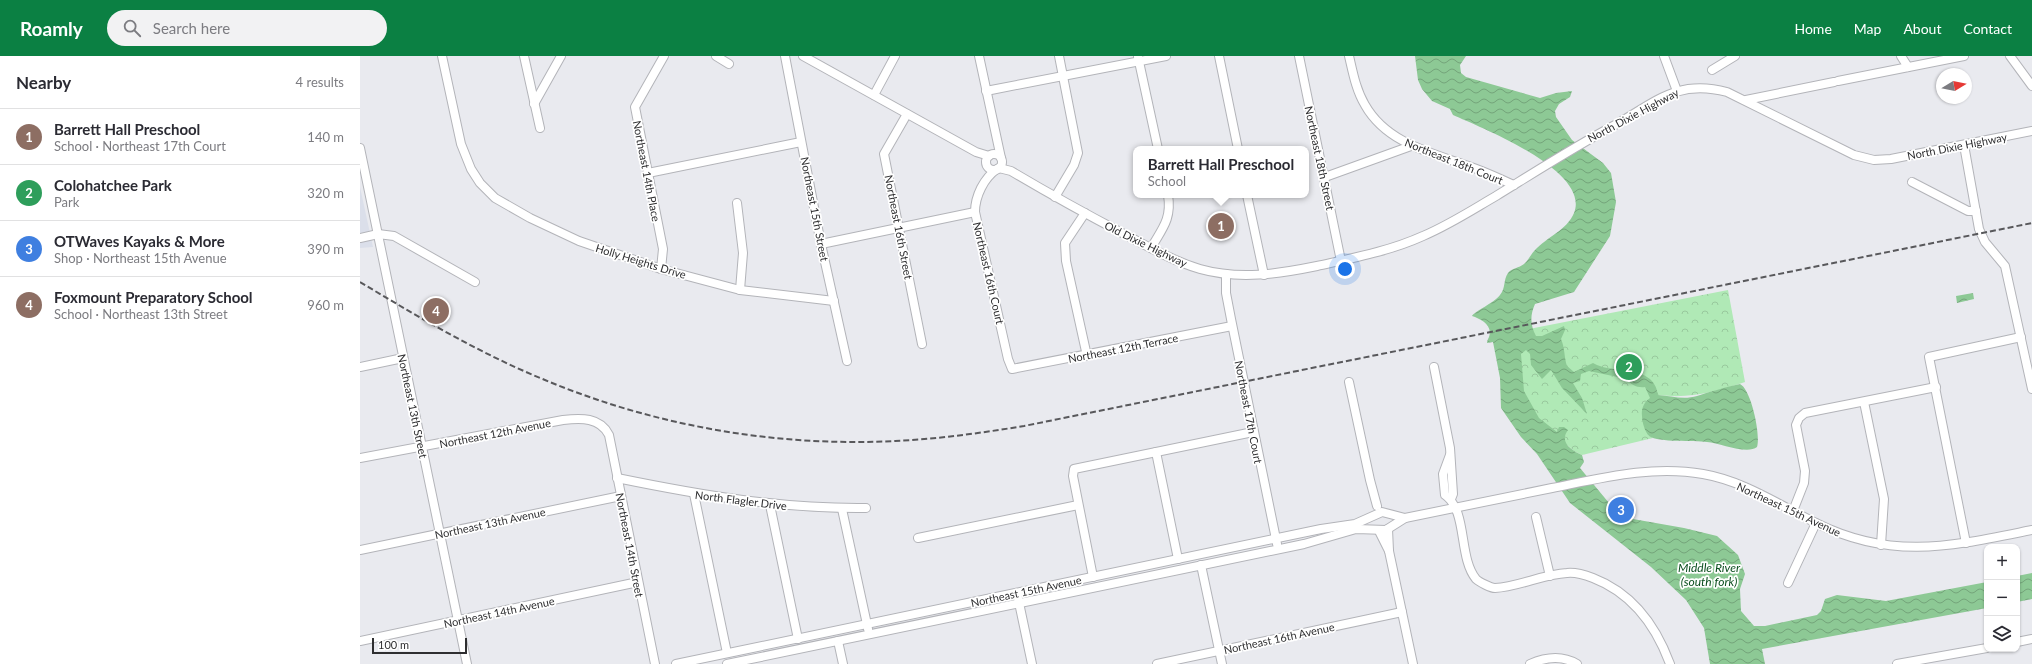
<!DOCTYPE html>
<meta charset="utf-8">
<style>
body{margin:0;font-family:Lato,sans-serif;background:#f2f2f3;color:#2b2b33}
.controls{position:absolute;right:12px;bottom:12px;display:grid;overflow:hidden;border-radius:8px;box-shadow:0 1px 3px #0004}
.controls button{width:36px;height:36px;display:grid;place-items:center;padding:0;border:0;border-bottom:1px solid #e1e1e2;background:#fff;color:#2b2b33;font:20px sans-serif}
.compass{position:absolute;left:1576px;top:12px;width:36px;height:36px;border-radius:50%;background:#fff;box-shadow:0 1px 3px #0004;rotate:80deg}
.scale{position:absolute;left:12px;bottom:10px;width:95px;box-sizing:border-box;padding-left:4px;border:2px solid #2e2e30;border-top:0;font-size:11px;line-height:14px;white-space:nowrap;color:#2e2e30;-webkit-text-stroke:3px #fff;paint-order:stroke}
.you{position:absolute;left:985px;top:213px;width:14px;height:14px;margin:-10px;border:3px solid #fff;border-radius:50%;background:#1a73e8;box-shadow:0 0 0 6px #1a73e833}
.badge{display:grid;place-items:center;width:26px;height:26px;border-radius:50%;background:#0b8043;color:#fff;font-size:13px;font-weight:700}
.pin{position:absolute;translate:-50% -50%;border:2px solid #fff;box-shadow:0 1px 4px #0006}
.popup{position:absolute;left:773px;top:90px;width:176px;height:52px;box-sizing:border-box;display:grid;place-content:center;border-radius:8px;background:#fff;filter:drop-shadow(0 1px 3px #0005);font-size:13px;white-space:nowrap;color:#7c7c81}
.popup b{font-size:15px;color:#2b2b33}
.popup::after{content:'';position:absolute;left:50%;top:100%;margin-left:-8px;border:8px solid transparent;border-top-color:#fff}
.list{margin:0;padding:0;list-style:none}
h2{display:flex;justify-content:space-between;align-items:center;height:52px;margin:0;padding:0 16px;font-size:17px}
h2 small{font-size:13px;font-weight:400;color:#7c7c81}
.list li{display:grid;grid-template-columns:26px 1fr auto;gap:12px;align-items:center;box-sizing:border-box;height:56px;padding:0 16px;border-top:1px solid #e1e1e2}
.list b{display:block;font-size:15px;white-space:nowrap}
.list p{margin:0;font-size:13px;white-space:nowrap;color:#7c7c81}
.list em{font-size:13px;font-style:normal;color:#7c7c81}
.icon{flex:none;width:22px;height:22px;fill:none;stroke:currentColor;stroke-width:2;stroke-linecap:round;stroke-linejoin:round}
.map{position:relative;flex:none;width:1672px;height:608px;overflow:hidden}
header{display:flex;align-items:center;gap:24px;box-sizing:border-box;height:56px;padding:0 20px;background:#0b8043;color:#fff}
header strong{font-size:19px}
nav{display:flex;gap:22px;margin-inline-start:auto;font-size:14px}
.search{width:280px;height:36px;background:#f2f2f3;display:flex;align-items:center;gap:10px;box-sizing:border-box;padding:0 14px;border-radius:22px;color:#7c7c81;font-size:15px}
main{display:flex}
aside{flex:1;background:#fff}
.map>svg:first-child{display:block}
.built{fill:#dbdfea}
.park{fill:url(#park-crowns)}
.water{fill:url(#water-waves)}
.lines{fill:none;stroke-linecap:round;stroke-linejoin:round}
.minor-casing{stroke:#b3b4b9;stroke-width:10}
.minor{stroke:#fff;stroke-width:8}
.rail{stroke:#58585b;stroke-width:2;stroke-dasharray:6 3;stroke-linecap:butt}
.labels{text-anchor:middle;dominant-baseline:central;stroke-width:3.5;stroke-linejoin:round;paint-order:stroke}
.street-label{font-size:11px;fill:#2e2e30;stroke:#fff}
.water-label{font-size:12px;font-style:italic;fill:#094d1d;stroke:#fff}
</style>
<header>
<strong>Roamly</strong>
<div class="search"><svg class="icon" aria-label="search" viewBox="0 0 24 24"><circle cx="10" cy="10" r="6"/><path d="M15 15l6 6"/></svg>Search here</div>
<nav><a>Home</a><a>Map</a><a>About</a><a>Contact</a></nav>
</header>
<main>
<aside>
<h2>Nearby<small>4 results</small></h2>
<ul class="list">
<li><span class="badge" style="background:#8d6e63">1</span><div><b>Barrett Hall Preschool</b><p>School · Northeast 17th Court</p></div><em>140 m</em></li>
<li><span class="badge" style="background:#2e9e5b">2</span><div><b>Colohatchee Park</b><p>Park</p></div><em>320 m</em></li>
<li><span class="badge" style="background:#3f7fe0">3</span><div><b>OTWaves Kayaks &amp; More</b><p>Shop · Northeast 15th Avenue</p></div><em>390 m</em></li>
<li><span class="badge" style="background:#8d6e63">4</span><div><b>Foxmount Preparatory School</b><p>School · Northeast 13th Street</p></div><em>960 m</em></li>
</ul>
</aside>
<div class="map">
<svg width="1672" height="608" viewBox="0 0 1672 608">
<defs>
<pattern id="park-crowns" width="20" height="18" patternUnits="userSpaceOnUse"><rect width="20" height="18" fill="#b0e9b6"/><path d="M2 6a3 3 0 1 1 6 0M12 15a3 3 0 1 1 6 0" fill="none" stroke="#98c89d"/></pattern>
<pattern id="water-waves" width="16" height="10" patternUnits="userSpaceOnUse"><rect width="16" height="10" fill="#8dc995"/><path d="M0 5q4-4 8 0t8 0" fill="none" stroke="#74a47a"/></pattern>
</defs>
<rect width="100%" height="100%" fill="#e9eaef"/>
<polygon class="built" points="0,131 13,191 0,192"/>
<path class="park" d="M1368 234 1385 326C1354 336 1331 343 1298 339L1288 379 1293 382 1222 399 1214 395 1173 359 1157 335 1155 295 1169 273Z"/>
<g class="water">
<path d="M1055 0H1106L1100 9 1101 17 1106 21 1180 42 1196 37 1212 35 1210 41 1199 48 1195 55 1196 61 1212 84 1243 107 1251 117 1256 146 1250 180 1214 236 1175 248C1170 259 1170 269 1176 280H1182L1204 270 1205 274 1201 283C1205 292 1204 301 1207 310L1214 316 1233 307C1253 319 1294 307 1298 339 1311 340 1324 344 1337 340 1349 336 1366 331 1380 328 1391 333 1401 379 1397 391 1387 399 1360 387 1347 386 1334 384 1299 387 1289 380 1285 376 1282 366 1282 360 1281 353 1284 346 1290 342L1285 331C1277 332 1271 329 1267 323L1229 315 1221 318 1220 325 1213 327 1222 342 1227 358 1202 332 1191 314 1182 323 1171 309 1170 298 1166 294 1161 298 1164 335 1179 362 1197 376 1199 371H1204L1208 374C1199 386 1211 394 1222 399L1224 406 1220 412 1249 447 1273 463 1324 472 1357 480 1378 499 1385 518 1380 533 1381 555 1394 570H1405L1457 559 1461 555 1465 543 1477 539 1526 545 1627 526V552L1402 593 1405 608H1350L1344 572 1326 544 1291 511 1210 447 1177 398 1161 381 1141 352 1140 322 1133 286 1127 287C1127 285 1128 283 1129 281 1133 269 1121 263 1112 260 1115 255 1134 247 1140 239 1146 232 1143 224 1148 217 1152 212 1159 212 1164 208 1168 205 1171 198 1175 194 1187 181 1207 174 1214 157 1231 115 1122 72 1093 59L1090 53 1072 45 1062 33 1058 24Z"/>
<polygon points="1613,237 1614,243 1597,247 1596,240"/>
<polygon points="1672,517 1672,543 1657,546 1657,520"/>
</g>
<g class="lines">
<defs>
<g id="minor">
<polyline points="82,0 101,88 111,113 120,127 135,142 170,162 219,185 301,213 380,234 474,245"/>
<polyline points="164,0 180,72"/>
<polyline points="356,0 369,8"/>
<polyline points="425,0 461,188 487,305"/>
<polyline points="443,0 616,96 629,100"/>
<polyline points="619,0 641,102"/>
<polyline points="859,0 878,93"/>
<polyline points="939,0 981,205"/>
<path d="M989 0C993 17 996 34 1005 49 1027 88 1073 97 1111 111 1126 116 1140 123 1154 129"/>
<polyline points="1304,0 1317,35"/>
<polyline points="1541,0 1548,11"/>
<polyline points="1650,0 1672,30"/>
<polyline points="778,1 798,93"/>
<polyline points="1352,14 1375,0"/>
<polyline points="1478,25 1604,0"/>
<polyline points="626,35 806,0"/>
<polyline points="514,39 535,0"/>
<polyline points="1386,44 1474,26"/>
<polyline points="174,48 201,0"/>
<polyline points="547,58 524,98 562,288"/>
<polyline points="1604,89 1619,173 1625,186 1645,210 1672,333"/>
<polyline points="0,92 107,608"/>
<circle cx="634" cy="106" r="8"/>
<path d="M639 112 651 115C688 137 726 158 764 178 789 191 813 205 840 213 879 224 918 218 957 210 993 202 1030 195 1063 180 1089 169 1112 154 1136 140 1175 116 1214 91 1255 69 1296 46 1317 23 1367 36L1494 99 1514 104 1531 103 1672 75"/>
<path d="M637 113C624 122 615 140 615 156L648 303 652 313 872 270"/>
<polyline points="288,117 441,86"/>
<polyline points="965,121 1051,90"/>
<polyline points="1552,126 1608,155 1616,155"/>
<polyline points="887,139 904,219"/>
<polyline points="695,141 714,109 718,97 699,0"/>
<polyline points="377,147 383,197 380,234"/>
<polyline points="725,157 705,187 706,205 727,300"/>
<polyline points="0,182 18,178 34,180 115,226"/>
<polyline points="461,188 615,156"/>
<path d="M791 192C802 173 812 163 808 139"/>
<polyline points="301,213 303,193 275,51 304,0"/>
<polyline points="866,218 866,237 871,263 917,488"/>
<polyline points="0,311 43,302"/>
<polyline points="1074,311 1090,392 1093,438 1091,443"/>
<polyline points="989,326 1010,424 1017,450"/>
<polyline points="1504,346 1524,443 1521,489"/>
<polyline points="796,396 818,503"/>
<path d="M1090 399 1083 418 1085 439C1108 455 1098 501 1116 523 1119 526 1131 532 1135 532 1159 531 1183 518 1207 517 1216 516 1225 519 1233 522 1272 537 1296 570 1310 608"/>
<path d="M0 402 203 364C221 362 240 361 249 379L295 608"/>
<path d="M257 422C340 439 421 453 506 452"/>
<polyline points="334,438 367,597"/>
<polyline points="410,449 438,583"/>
<polyline points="482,453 508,573"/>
<polyline points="1433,455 1444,427 1445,415 1436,369 1439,362 1445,357 1576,331"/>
<polyline points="1176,461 1190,520"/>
<polyline points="1019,475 1029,495 1028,473"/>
<polyline points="558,482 718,449"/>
<polyline points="1606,487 1569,301 1661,281"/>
<polyline points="0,494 261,440"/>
<polyline points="1029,495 1053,608"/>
<polyline points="841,509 862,608"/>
<polyline points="733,521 713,420 714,413 893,376"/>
<polyline points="1428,527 1456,467"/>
<polyline points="658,542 672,608"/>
<polyline points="0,585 278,526"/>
<polyline points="478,585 483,608"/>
<polyline points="1657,586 1672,583"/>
<polyline points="316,608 961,473 995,468 1022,456 1045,462"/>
<path d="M367 608 944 488 996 473 1026 474 1045 462C1094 452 1143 442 1192 432 1242 422 1292 409 1343 418 1384 425 1419 449 1456 467 1533 505 1592 490 1672 474"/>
<polyline points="797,608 1042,556"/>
<path d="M1170 608C1186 601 1202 599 1217 608"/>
<polyline points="1537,608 1627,592"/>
</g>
</defs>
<use href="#minor" class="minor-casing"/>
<use href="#minor" class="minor"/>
<path class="rail" d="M0 226C60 262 121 298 185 324 295 370 416 391 535 385 578 383 621 377 664 370L1672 167"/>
</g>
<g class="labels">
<g class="street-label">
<text transform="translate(1273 59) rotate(-28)">North Dixie Highway</text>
<text transform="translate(1597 90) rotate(-11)">North Dixie Highway</text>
<text transform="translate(960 102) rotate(78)">Northeast 18th Street</text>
<text transform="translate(1094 105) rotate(22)">Northeast 18th Court</text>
<text transform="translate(287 115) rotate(79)">Northeast 14th Place</text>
<text transform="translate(455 153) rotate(79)">Northeast 15th Street</text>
<text transform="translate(539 171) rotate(79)">Northeast 16th Street</text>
<text transform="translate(786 188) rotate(26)">Old Dixie Highway</text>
<text transform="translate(281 205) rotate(17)">Holly Heights Drive</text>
<text transform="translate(629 217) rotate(77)">Northeast 16th Court</text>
<text transform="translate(763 292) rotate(-11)">Northeast 12th Terrace</text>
<text transform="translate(53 350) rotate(78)">Northeast 13th Street</text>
<text transform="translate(889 356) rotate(79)">Northeast 17th Court</text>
<text transform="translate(135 377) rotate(-11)">Northeast 12th Avenue</text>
<text transform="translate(381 444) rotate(7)">North Flagler Drive</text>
<text transform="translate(1429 453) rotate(25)">Northeast 15th Avenue</text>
<text transform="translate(130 467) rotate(-12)">Northeast 13th Avenue</text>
<text transform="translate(270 489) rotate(79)">Northeast 14th Street</text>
<text transform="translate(666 535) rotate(-12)">Northeast 15th Avenue</text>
<text transform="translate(139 556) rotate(-12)">Northeast 14th Avenue</text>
<text transform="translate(919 582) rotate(-12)">Northeast 16th Avenue</text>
</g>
<g class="water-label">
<text x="1349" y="511">Middle River<tspan x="1349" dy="14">(south fork)</tspan></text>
</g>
</g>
</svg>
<div class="controls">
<button>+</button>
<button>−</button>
<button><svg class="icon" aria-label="layers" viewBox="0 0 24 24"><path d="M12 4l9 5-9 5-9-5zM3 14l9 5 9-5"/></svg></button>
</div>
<svg class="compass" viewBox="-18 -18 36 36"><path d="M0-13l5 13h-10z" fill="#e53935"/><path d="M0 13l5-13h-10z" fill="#7c7c81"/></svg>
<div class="scale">100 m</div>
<div class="you"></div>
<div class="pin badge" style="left:861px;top:170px;background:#8d6e63">1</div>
<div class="popup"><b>Barrett Hall Preschool</b>School</div>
<div class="pin badge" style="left:1269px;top:311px;background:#2e9e5b">2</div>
<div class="pin badge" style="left:1261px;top:454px;background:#3f7fe0">3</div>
<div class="pin badge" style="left:76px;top:255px;background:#8d6e63">4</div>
</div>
</main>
